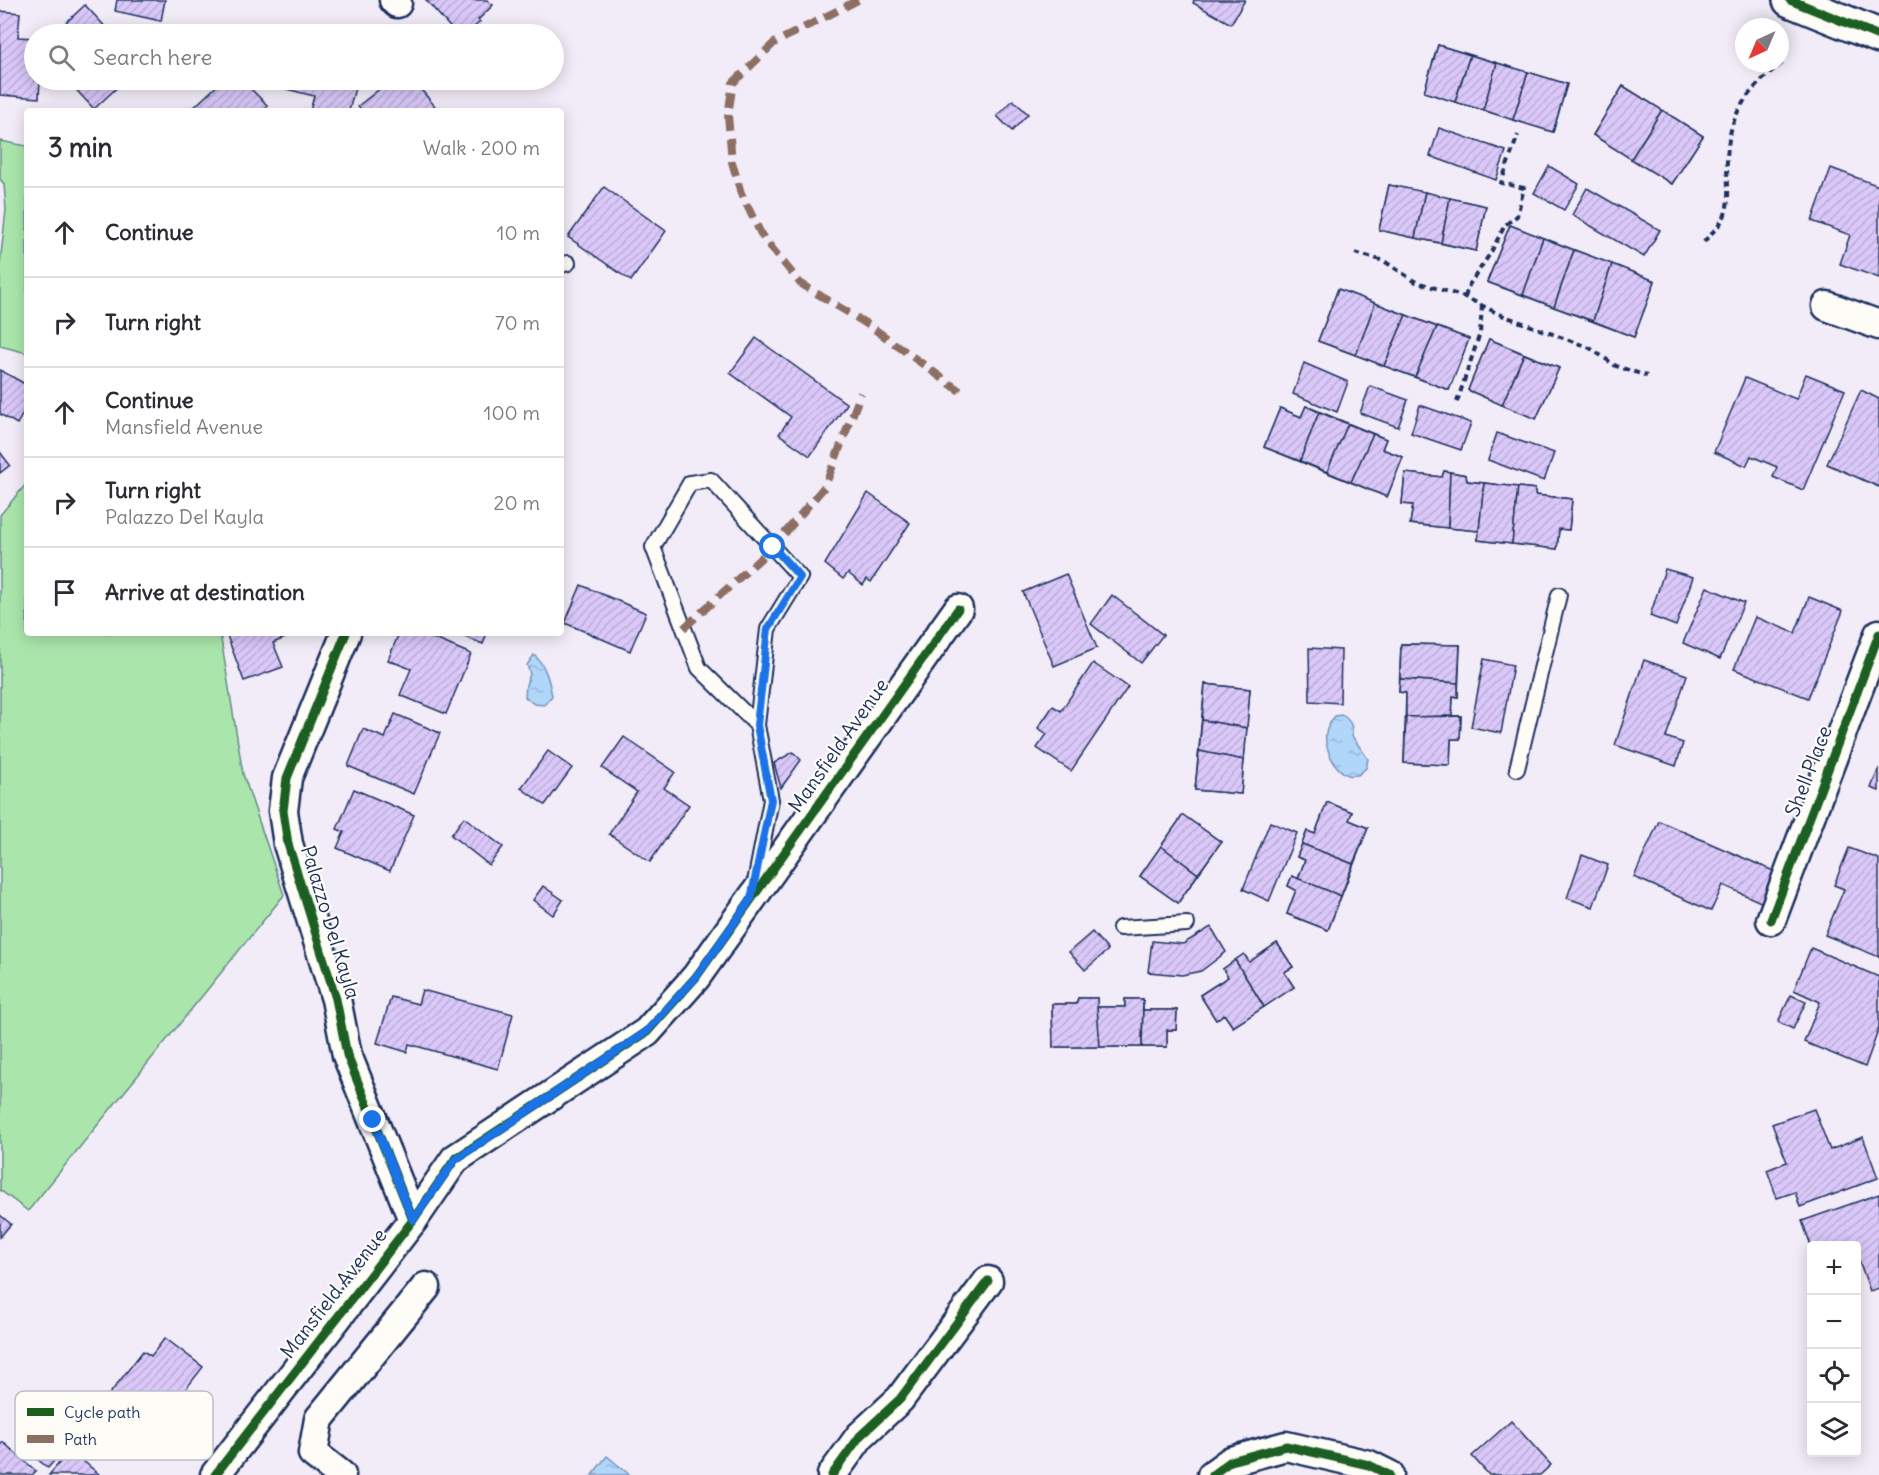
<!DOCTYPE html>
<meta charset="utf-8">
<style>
body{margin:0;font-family:Delius,sans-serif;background:#f2f2f3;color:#2b2b33}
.controls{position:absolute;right:18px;bottom:18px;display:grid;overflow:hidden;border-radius:6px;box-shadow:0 3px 15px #0003}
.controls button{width:54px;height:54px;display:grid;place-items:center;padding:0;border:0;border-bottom:2px solid #e1e1e2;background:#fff;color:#2b2b33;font:30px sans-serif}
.compass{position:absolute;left:1735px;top:18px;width:54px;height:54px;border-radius:50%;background:#fff;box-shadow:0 3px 15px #0003;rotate:224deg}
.stop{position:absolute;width:18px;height:18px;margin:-14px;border:4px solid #1a73e8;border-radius:50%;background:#fff}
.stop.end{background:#1a73e8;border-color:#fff;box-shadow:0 2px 6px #0008}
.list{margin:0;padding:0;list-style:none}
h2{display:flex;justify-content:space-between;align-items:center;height:78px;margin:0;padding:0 24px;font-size:26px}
h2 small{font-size:20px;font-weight:400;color:#7c7c81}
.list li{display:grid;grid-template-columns:39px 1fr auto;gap:18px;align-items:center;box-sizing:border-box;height:90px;padding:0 24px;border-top:2px solid #e1e1e2}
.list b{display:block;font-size:22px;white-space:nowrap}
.list p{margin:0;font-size:20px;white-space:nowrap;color:#7c7c81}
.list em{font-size:20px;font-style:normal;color:#7c7c81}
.icon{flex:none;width:33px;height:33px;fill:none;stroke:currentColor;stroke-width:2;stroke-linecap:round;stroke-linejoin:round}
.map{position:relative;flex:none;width:1879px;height:1475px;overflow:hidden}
.search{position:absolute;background:#fff;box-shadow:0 3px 15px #0003;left:24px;top:24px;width:540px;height:66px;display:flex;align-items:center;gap:15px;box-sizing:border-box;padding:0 21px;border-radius:33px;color:#7c7c81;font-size:22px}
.panel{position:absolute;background:#fff;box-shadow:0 3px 15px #0003;left:24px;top:108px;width:540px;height:528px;border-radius:6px}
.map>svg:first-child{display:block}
.green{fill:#aae6ac;stroke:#628a85;stroke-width:1.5}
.water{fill:url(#water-ripples);stroke:#7493bb;stroke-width:1.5}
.building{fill:url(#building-hatch);stroke:#1b2f5e;stroke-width:1.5}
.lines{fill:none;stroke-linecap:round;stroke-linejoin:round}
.lane-casing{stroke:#1b2f5e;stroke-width:18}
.street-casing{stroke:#1b2f5e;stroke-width:33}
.secondary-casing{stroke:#1b2f5e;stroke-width:38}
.path{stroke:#1b2f5e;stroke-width:4;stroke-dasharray:6 4.5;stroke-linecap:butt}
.lane{stroke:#fdfcf7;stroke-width:14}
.street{stroke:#fdfcf7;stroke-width:28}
.secondary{stroke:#fdfcf7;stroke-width:33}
.quiet{stroke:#8d6e63;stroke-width:8;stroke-dasharray:15 8;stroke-linecap:butt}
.cycleway-casing{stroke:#fdfcf7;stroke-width:13}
.cycleway{stroke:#1b5e20;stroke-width:9}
.route{stroke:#1a73e8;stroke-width:8}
.labels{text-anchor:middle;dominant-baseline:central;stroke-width:4.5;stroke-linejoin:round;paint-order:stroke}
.street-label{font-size:20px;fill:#1b2f5e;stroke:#fdfcf7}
.key{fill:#fdfcf7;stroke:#b9bec9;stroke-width:1.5}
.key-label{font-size:16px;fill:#1b2f5e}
</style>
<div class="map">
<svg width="1879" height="1475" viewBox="0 0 1879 1475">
<defs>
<pattern id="water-ripples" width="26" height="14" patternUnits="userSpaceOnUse" patternTransform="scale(1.5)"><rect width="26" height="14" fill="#b0d6f9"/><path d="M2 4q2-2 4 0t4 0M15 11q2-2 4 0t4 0" fill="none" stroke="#97b8d8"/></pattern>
<pattern id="building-hatch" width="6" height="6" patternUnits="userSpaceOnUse" patternTransform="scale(1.5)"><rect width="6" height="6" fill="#dac8f9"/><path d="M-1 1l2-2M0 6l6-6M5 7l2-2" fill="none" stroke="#baacd8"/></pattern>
</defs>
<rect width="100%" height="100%" fill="#f2ecf8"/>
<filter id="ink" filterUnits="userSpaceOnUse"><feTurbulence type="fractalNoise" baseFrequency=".0167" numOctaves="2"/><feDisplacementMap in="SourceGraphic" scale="12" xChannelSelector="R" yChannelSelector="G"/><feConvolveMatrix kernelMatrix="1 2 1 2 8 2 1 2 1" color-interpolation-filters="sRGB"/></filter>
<g filter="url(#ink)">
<g class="green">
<polygon points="0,141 27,146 27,353 0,346 0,264 6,210 4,184 0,179"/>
<polygon points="27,483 27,633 220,633 243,774 284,895 28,1211 0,1190 0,515"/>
</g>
<g class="water">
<path d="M534 655C546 666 549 680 552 696L544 705 534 704 525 697 526 685 530 674 527 665Z"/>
<path d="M1342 715C1351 721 1353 726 1352 736L1368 759 1366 768 1358 775C1354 775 1351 776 1348 775 1334 770 1324 747 1326 733 1327 727 1331 721 1335 716Z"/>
<polygon points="607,1456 630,1475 592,1475"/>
</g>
<g class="building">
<polygon points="117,0 165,0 161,21 115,11"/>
<polygon points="426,0 487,0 493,5 478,20 480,22 466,34 456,34"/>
<polygon points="1194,0 1245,0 1231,24 1193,3"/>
<polygon points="85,5 112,34 66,34 60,28"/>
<polygon points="0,11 20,13 18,37 34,38 34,80 40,80 39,98 0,95"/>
<polygon points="1438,45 1567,84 1553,132 1424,92"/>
<polygon points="1438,45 1470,55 1455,102 1424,92"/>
<polygon points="1470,55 1497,63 1483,110 1455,102"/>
<polygon points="1497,63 1528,72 1513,120 1483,110"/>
<polygon points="1528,72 1567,84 1553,132 1513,120"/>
<polygon points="67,80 125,80 94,109"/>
<polygon points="223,80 242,80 268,106 263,111 190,111"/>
<polygon points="288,80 357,80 349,111 310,111 314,96 286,89"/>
<polygon points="391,80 413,80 439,111 363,111 358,106"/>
<polygon points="1623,86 1703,136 1672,184 1593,135"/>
<polygon points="1623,86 1662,110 1631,159 1593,135"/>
<polygon points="1013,100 1028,114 1012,131 997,116"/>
<polygon points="1662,110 1703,136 1672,184 1631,159"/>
<polygon points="1439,128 1506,151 1496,180 1430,156"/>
<polygon points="1549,166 1579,184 1564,210 1534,193"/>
<polygon points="1831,168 1879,186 1879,278 1840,264 1850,235 1812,221"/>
<polygon points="1389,185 1486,206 1476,251 1379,230"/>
<polygon points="1389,185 1425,192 1415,238 1379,230"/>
<polygon points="604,187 666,231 631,281 568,237"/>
<polygon points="1587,188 1660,230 1644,257 1572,215"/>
<polygon points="1425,192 1450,198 1441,243 1415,238"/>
<polygon points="1450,198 1486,206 1476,251 1441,243"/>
<polygon points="1510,225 1655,281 1634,337 1487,282"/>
<polygon points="1510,225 1543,238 1523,295 1487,282"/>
<polygon points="1543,238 1574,250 1554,307 1523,295"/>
<polygon points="1574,250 1612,264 1593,321 1554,307"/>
<polygon points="1612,264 1655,281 1634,337 1593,321"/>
<polygon points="1338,289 1469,339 1449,390 1318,341"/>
<polygon points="1338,289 1375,303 1356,355 1318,341"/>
<polygon points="1375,303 1406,315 1384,366 1356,355"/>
<polygon points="1406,315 1437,327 1415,377 1384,366"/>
<polygon points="1437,327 1469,339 1449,390 1415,377"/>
<polygon points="756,338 847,404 810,456 779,434 791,417 730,373"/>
<polygon points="1489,339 1559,368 1536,419 1468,390"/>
<polygon points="1489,339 1524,354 1502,405 1468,390"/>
<polygon points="1524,354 1559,368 1536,419 1502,405"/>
<polygon points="1304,363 1348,382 1337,412 1293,394"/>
<polygon points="0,370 27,385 27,406 17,424 0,414"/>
<polygon points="1806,374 1845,390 1803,490 1773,477 1777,467 1751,456 1746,466 1714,452 1745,378 1796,399"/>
<polygon points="1370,386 1408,400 1398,427 1360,413"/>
<polygon points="1861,390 1879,399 1879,487 1827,464"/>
<polygon points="1420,405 1471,423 1461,450 1411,433"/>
<polygon points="1306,406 1386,439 1382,449 1403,457 1387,497 1264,447 1280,408 1301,417"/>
<polygon points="1306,406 1319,412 1300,461 1264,447 1280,408 1301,417"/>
<polygon points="1319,412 1348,424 1327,472 1300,461"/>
<polygon points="1348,424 1373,434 1351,482 1327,472"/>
<polygon points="1497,433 1554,453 1544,481 1488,460"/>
<polygon points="1373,434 1386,439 1382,449 1403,457 1387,497 1351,482"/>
<polygon points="0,452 10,465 0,473"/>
<polygon points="1444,471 1466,475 1467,481 1535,489 1535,495 1572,499 1569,530 1559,529 1557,549 1478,540 1479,531 1410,524 1413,505 1402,504 1405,473 1442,477"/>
<polygon points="1444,471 1450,472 1448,528 1410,524 1413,505 1402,504 1405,473 1442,477"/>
<polygon points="1450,472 1466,475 1467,481 1484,483 1479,531 1448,528"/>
<polygon points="1484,483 1518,487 1512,544 1478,540"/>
<polygon points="1518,487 1535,489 1535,495 1572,499 1569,530 1559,529 1557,549 1512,544"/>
<polygon points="868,493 910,523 871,582 867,579 863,585 848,573 843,579 825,564"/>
<polygon points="1665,569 1693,577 1676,626 1650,616"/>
<polygon points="1066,574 1097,648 1054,666 1023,592"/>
<polygon points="581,585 646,613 630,651 565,623"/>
<polygon points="1707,587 1744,603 1720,659 1683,643"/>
<polygon points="1112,595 1163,635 1141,663 1091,624"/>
<polygon points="1809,597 1843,611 1808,698 1734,669 1755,617 1795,633"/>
<polygon points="226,633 294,633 295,634 273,643 283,667 244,681"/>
<polygon points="399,633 421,633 471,654 446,714 400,695 411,669 388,660"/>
<polygon points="454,633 487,633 483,644"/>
<polygon points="1401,644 1460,645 1458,697 1453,696 1452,716 1461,716 1460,739 1451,739 1450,765 1404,763 1406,693 1399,692"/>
<polygon points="1401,644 1460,645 1458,683 1400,679"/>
<polygon points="1309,648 1341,650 1340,703 1310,701"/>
<polygon points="1484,659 1513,665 1501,733 1471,727"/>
<polygon points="1644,660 1687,675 1666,737 1683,743 1676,766 1615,745"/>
<polygon points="1093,663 1128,687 1071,771 1037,748 1047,734 1038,728 1053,706 1061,711"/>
<polygon points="1400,679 1458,683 1458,697 1453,696 1452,716 1406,717 1406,693 1399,692"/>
<polygon points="1205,684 1250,689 1241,794 1195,790"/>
<polygon points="1205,684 1250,689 1247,728 1202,720"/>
<polygon points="395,714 440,733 414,794 348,766 363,729 385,738"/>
<polygon points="1461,716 1460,739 1451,739 1450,765 1404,763 1406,717"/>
<polygon points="1202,720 1247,728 1244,760 1199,751"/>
<polygon points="624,737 675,772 664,788 689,805 650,862 609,834 637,792 602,768"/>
<polygon points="548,751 572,768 545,805 521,788"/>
<polygon points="1199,751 1244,760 1241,794 1195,790"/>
<polygon points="793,752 801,760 781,788 774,763"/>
<polygon points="1879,768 1879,791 1871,788"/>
<polygon points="354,789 414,815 390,871 337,848 344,832 337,829"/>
<polygon points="1327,802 1352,812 1349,820 1368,828 1328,930 1287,914 1296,890 1288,886 1292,876 1298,879 1305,860 1297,857 1307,831 1315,834"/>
<polygon points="1327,802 1352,812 1349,820 1368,828 1353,864 1302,844 1307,831 1315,834"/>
<polygon points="1183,815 1221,842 1178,903 1140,876"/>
<polygon points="1183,815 1221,842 1198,874 1161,846"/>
<polygon points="464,817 503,847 489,865 451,835"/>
<polygon points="1659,821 1778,873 1765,904 1723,885 1711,911 1634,877"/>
<polygon points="1270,822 1297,833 1269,901 1243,889"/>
<polygon points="1302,844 1353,864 1341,896 1298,879 1305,860 1297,857"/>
<polygon points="1161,846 1198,874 1178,903 1140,876"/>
<polygon points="1849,848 1879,859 1879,957 1825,935 1844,889 1834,885"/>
<polygon points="1582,855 1608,865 1593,907 1567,898"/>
<polygon points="1292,876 1341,896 1328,930 1287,914 1296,890 1288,886"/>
<polygon points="543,886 563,900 553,915 533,900"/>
<polygon points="1211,927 1226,952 1201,971 1182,975 1148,972 1152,941 1183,944"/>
<polygon points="1092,932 1108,950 1085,970 1069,952"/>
<polygon points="1277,943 1293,967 1284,972 1294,987 1233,1027 1224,1014 1216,1020 1200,995 1228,977 1223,969 1244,954 1249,962"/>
<polygon points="1277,943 1293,967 1284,972 1294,987 1264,1007 1235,960 1244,954 1249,962"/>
<polygon points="1811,948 1879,977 1879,1028 1865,1067 1804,1042 1820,1002 1794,990"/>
<polygon points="1235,960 1264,1007 1233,1027 1224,1014 1216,1020 1200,995 1228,977 1223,969"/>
<polygon points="422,990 513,1014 498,1069 409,1044 407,1052 377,1043 391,997 418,1004"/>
<polygon points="1791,995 1806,1002 1793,1029 1778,1022"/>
<polygon points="1078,998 1097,998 1097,1007 1125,1007 1125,999 1143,999 1143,1010 1177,1010 1176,1030 1167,1030 1167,1047 1053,1047 1052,1004 1076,1004"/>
<polygon points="1078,998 1097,998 1100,1047 1053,1047 1052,1004 1076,1004"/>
<polygon points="1125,999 1143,999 1142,1047 1100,1047 1097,1007 1125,1007"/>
<polygon points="1143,1010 1177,1010 1176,1030 1167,1030 1167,1047 1142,1047"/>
<polygon points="1814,1109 1830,1150 1863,1137 1878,1178 1800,1207 1795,1192 1777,1198 1767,1170 1787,1162 1772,1124"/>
<polygon points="1879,1194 1879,1288 1870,1291 1856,1252 1856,1246 1812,1246 1812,1248 1802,1221"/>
<polygon points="0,1215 11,1224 0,1237"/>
<polygon points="165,1338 203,1367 164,1417 157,1412 131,1445 93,1415 143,1351 151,1356"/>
<polygon points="1511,1421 1551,1465 1540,1475 1489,1475 1472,1456"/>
<polygon points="41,1430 64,1449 48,1468 25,1449"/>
<polygon points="3,1442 36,1471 32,1475 0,1475 0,1445"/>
<polygon points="70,1450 100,1475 49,1475"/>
</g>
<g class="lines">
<defs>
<g id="lane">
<polyline points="561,265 568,263"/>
<polyline points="1517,769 1559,595"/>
<polyline points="755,882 771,800 757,725 699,668 653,547 690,483 711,480 800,577 768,629 757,725"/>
<polyline points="1120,928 1187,924"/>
</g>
<g id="street">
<polyline points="394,0 397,3"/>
<polyline points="1827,306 1879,325"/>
<polyline points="346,633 287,778 283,811 288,844 336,999 347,1055 413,1220"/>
<polyline points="1771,920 1879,634"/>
<polyline points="215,1475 413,1220 455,1159 647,1032 696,977 958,609"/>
<polyline points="341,1475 313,1453 319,1419 426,1287"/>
<polyline points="832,1475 860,1436 900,1399 988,1281"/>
<polyline points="1212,1475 1231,1461 1286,1446 1369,1465 1389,1475"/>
</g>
<polyline id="secondary" points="1790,0 1879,36"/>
</defs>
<use href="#lane" class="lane-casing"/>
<use href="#street" class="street-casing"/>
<use href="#secondary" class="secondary-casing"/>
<g class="path">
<path d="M1704 242C1710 234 1720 226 1724 217 1730 203 1728 185 1727 170 1726 120 1742 94 1781 64L1783 44"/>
<polyline points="1355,253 1384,261 1416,282 1465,297 1499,314 1590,348 1616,366 1647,376"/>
<polyline points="1465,297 1469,285 1490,254 1505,225 1517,216 1524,188 1501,183 1518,135"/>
<polyline points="1457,402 1480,333 1482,306"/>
</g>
<use href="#lane" class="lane"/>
<use href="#street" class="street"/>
<use href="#secondary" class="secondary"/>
<g class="quiet">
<polyline points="858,0 774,43 733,83 728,115 732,162 741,193 762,236 800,283 870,326 960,391"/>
<polyline points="684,628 773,547 825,486 861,393"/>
</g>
<defs>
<g id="cycleway">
<polyline points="1790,0 1879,36"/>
<polyline points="346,633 287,778 283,811 288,844 336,999 347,1055 413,1220"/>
<polyline points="1771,920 1879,634"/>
<polyline points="215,1475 413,1220 455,1159 647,1032 696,977 958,609"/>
<polyline points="832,1475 860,1436 900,1399 988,1281"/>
<polyline points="1212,1475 1231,1461 1286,1446 1369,1465 1389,1475"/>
</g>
</defs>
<use href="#cycleway" class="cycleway-casing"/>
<use href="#cycleway" class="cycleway"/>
</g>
</g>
<g class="lines" filter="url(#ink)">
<polyline class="route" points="373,1120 413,1220 455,1160 646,1032 696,977 751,899 771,800 757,725 768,629 800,577 773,547"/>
</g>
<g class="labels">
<g class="street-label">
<text transform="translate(838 745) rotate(-55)">Mansfield Avenue</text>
<text transform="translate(1808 771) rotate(-69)">Shell Place</text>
<text transform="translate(331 922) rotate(73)">Palazzo Del Kayla</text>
<text transform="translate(333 1293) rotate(-52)">Mansfield Avenue</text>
</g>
</g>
<rect x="15" y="1391" width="198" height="69" rx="9" class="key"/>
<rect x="27" y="1408" width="27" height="8" fill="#1b5e20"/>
<rect x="27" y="1435" width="27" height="8" fill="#8d6e63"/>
<g class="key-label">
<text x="64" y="1418">Cycle path</text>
<text x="64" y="1445">Path</text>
</g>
</svg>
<div class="controls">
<button>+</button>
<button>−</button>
<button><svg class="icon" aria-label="locate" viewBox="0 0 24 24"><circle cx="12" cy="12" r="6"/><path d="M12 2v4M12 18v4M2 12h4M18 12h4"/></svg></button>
<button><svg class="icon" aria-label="layers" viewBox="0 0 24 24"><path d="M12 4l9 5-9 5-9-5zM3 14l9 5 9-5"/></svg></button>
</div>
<svg class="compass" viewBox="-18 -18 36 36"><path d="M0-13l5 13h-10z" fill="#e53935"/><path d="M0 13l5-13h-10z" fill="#7c7c81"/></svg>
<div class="stop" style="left:773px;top:547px"></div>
<div class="stop end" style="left:373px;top:1120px"></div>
<div class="search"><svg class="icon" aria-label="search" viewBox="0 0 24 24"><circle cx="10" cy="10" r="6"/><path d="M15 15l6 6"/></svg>Search here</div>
<section class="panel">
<h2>3 min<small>Walk · 200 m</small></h2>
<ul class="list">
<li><svg class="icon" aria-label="ahead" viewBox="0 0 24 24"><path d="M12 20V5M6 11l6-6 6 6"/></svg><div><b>Continue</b></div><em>10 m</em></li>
<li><svg class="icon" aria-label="right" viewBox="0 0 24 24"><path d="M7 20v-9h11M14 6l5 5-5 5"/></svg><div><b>Turn right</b></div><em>70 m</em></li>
<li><svg class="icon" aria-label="ahead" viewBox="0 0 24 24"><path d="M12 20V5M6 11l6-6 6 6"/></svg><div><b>Continue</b><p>Mansfield Avenue</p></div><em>100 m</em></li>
<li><svg class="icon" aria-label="right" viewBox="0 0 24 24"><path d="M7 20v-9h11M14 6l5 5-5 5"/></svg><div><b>Turn right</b><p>Palazzo Del Kayla</p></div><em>20 m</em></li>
<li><svg class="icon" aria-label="arrive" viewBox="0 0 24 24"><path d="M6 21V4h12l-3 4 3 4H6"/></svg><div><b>Arrive at destination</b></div></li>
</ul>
</section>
</div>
